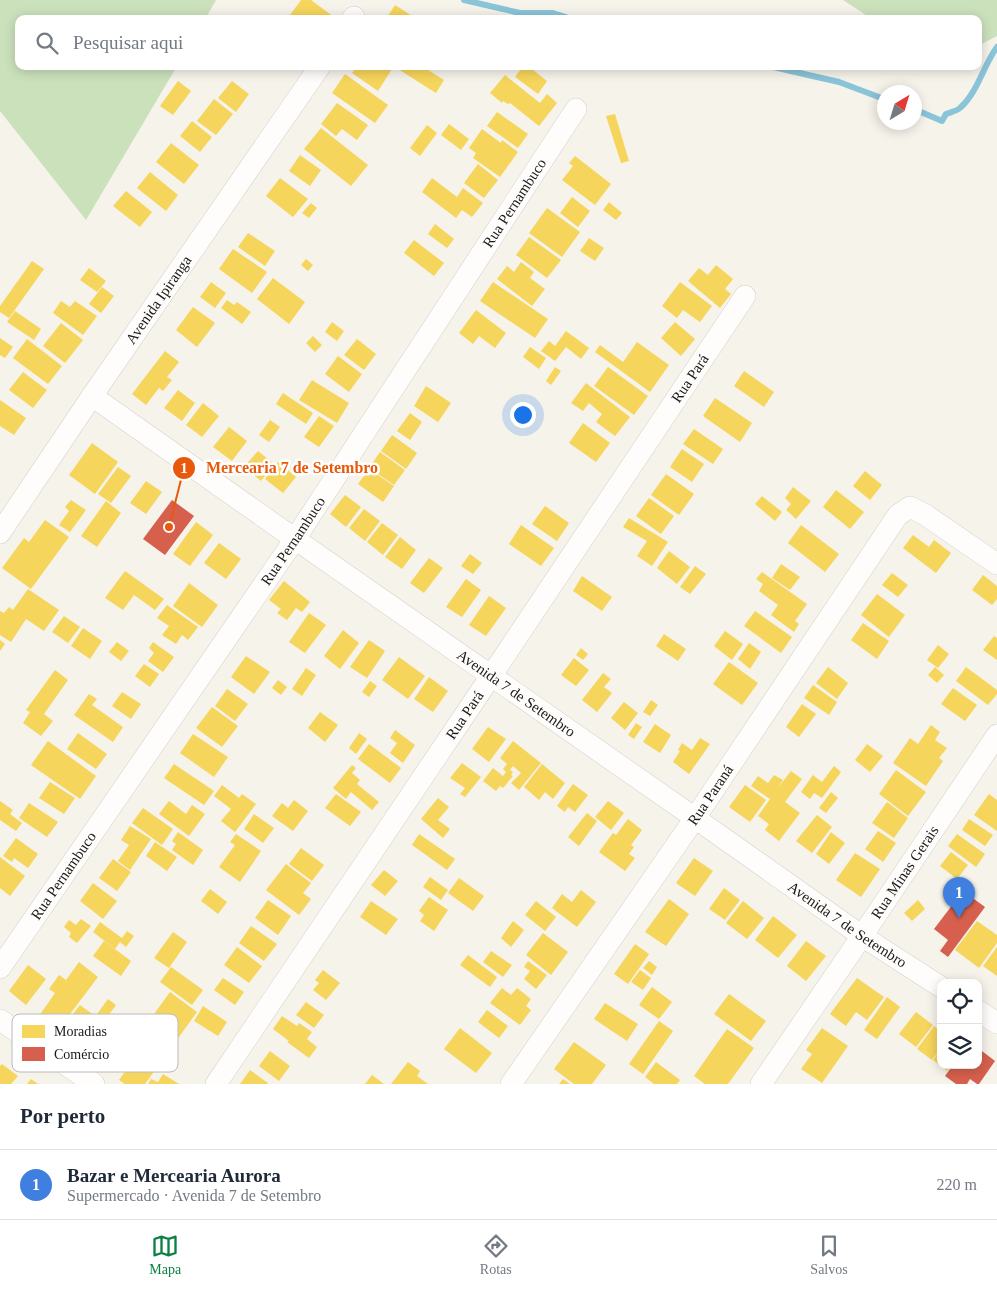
<!DOCTYPE html>
<html lang="pt">
<meta charset="utf-8">
<style>
body{margin:0;font-family:"Times New Roman",serif;background:#f2f2f3;color:#1f2937}
.controls{position:absolute;right:15px;bottom:15px;display:grid;overflow:hidden;border-radius:10px;box-shadow:0 2px 12px #0003}
.controls button{width:45px;height:45px;display:grid;place-items:center;padding:0;border:0;border-bottom:1px solid #e0e1e3;background:#fff;color:#1f2937;font:25px sans-serif}
.compass{position:absolute;left:877px;top:85px;width:45px;height:45px;border-radius:50%;background:#fff;box-shadow:0 2px 12px #0003;rotate:38deg}
.you{position:absolute;left:522px;top:414px;width:18px;height:18px;margin:-12px;border:4px solid #fff;border-radius:50%;background:#1a73e8;box-shadow:0 0 0 8px #1a73e833}
.badge{display:grid;place-items:center;width:32px;height:32px;border-radius:50%;background:#0b8043;color:#fff;font-size:16px;font-weight:700}
.pin{position:absolute;translate:-50% -41px;filter:drop-shadow(0 1px 2px #0008)}
.pin::after{content:'';position:absolute;top:26px;width:18px;height:15px;background:inherit;clip-path:polygon(0 0,100% 0,50% 100%)}
.list{margin:0;padding:0;list-style:none}
h2{display:flex;justify-content:space-between;align-items:center;height:65px;margin:0;padding:0 20px;font-size:21px}
h2 small{font-size:16px;font-weight:400;color:#747a83}
.list li{display:grid;grid-template-columns:32px 1fr auto;gap:15px;align-items:center;box-sizing:border-box;height:70px;padding:0 20px;border-top:1px solid #e0e1e3}
.list b{display:block;font-size:19px;white-space:nowrap}
.list p{margin:0;font-size:16px;white-space:nowrap;color:#747a83}
.list em{font-size:16px;font-style:normal;color:#747a83}
.icon{flex:none;width:28px;height:28px;fill:none;stroke:currentColor;stroke-width:2;stroke-linecap:round;stroke-linejoin:round}
.map{position:relative;flex:none;width:997px;height:1084px;overflow:hidden}
.search{position:absolute;background:#fff;box-shadow:0 2px 12px #0003;left:15px;right:15px;top:15px;height:55px;display:flex;align-items:center;gap:12px;box-sizing:border-box;padding:0 18px;border-radius:10px;color:#747a83;font-size:19px}
.sheet{height:135px;background:#fff}
nav{display:flex;justify-content:space-around;align-items:center;box-sizing:border-box;height:70px;border-top:1px solid #e0e1e3;background:#fff;font-size:14px;color:#747a83}
nav a{display:grid;justify-items:center;gap:2px}
nav .on{color:#0b8043}
.map>svg:first-child{display:block}
.forest{fill:#cbe1bc}
.homes{fill:#f6d55c}
.shops{fill:#d6604d}
.lines{fill:none;stroke-linecap:round;stroke-linejoin:round}
.stream{stroke:#8ac4d8;stroke-width:6}
.minor-casing{stroke:#d4d1cc;stroke-width:22}
.minor{stroke:#fefdfc;stroke-width:21}
.labels{text-anchor:middle;dominant-baseline:central;stroke-width:5;stroke-linejoin:round;paint-order:stroke}
.street-label{font-size:15px;fill:#1c1a16;stroke:#fff}
.key{fill:#fff;stroke:#bbbab9;stroke-width:1}
.key-label{font-size:14px;fill:#1c1a16}
.leader{fill:none;stroke:#e8590c;stroke-width:2}
.callout-dot{fill:#e8590c;stroke:#fff;stroke-width:2}
.mark-label{font-size:15px;text-anchor:middle;font-weight:bold;fill:#fff}
.callout-label{font-size:16px;text-anchor:middle;font-weight:bold;fill:#e8590c;stroke:#fff;stroke-width:5;stroke-linejoin:round;paint-order:stroke}
</style>
<div class="map">
<svg width="997" height="1084" viewBox="0 0 997 1084">
<rect width="100%" height="100%" fill="#f6f3eb"/>
<g class="forest">
<polygon points="0,0 216,0 205,19 19,19 19,66 177,66 86,220 0,111"/>
<polygon points="843,0 997,0 997,36 978,46 978,19 872,19"/>
</g>
<g class="homes">
<polygon points="301,0 311,0 334,17 333,19 296,19 290,15"/>
<polygon points="395,5 417,19 386,19"/>
<polygon points="357,66 387,66 392,69 378,91 352,73"/>
<polygon points="400,66 422,66 444,80 436,93 398,69"/>
<polygon points="523,66 528,66 547,81 538,94 515,77"/>
<polygon points="345,74 388,105 375,123 332,93"/>
<polygon points="505,75 540,103 547,94 557,103 539,126 510,103 508,104 503,101 502,103 490,93"/>
<polygon points="178,81 191,91 173,115 160,106"/>
<polygon points="232,81 249,94 236,112 218,98"/>
<polygon points="214,99 233,114 216,135 197,121"/>
<polygon points="337,103 368,125 357,140 342,129 336,136 321,124"/>
<polygon points="497,112 528,134 518,148 487,126"/>
<polygon points="615,114 629,161 621,163 606,116"/>
<polygon points="192,121 212,137 200,152 180,136"/>
<polygon points="449,124 469,139 461,150 441,135"/>
<polygon points="427,125 437,133 420,156 410,148"/>
<polygon points="321,128 368,165 351,186 304,149"/>
<polygon points="482,129 501,143 502,140 518,152 500,177 473,158 476,153 469,148"/>
<polygon points="171,143 199,165 184,184 156,162"/>
<polygon points="300,155 321,170 310,186 289,171"/>
<polygon points="575,156 611,184 595,205 562,180 573,166 569,163"/>
<polygon points="478,164 498,180 484,198 464,183"/>
<polygon points="150,172 178,195 166,211 137,188"/>
<polygon points="280,178 308,199 293,217 266,196"/>
<polygon points="432,178 457,197 463,188 483,203 472,217 462,210 456,218 422,192"/>
<polygon points="126,191 152,212 140,227 113,206"/>
<polygon points="572,197 590,211 578,227 560,213"/>
<polygon points="609,202 622,213 616,220 603,210"/>
<polygon points="311,203 317,208 309,218 302,213"/>
<polygon points="547,208 580,232 562,257 529,233"/>
<polygon points="435,224 454,239 447,248 428,234"/>
<polygon points="248,233 275,251 265,266 238,247"/>
<polygon points="529,237 561,260 547,278 516,255"/>
<polygon points="589,238 604,248 595,261 580,251"/>
<polygon points="414,240 444,263 434,276 404,253"/>
<polygon points="233,249 267,272 252,293 219,269"/>
<polygon points="306,259 313,265 308,271 301,265"/>
<polygon points="32,261 44,269 9,318 0,312 0,306"/>
<polygon points="521,262 534,272 530,278 545,289 532,306 497,279 507,266 514,272"/>
<polygon points="716,265 733,279 725,289 731,294 720,308 688,281 699,268 708,275"/>
<polygon points="89,268 106,281 97,292 80,280"/>
<polygon points="273,278 305,302 289,324 257,299"/>
<polygon points="211,282 226,293 215,308 200,297"/>
<polygon points="493,282 548,319 535,338 480,301"/>
<polygon points="680,282 712,306 700,322 683,310 677,318 662,306"/>
<polygon points="102,287 114,296 101,313 89,304"/>
<polygon points="227,300 234,305 237,302 251,312 242,324 221,308"/>
<polygon points="61,301 70,307 75,301 97,316 83,335 53,313"/>
<polygon points="193,307 215,323 197,347 176,330"/>
<polygon points="476,310 506,333 495,348 479,336 473,344 459,333"/>
<polygon points="15,311 41,329 34,340 7,322"/>
<polygon points="332,322 344,331 337,341 325,332"/>
<polygon points="675,322 695,339 681,356 661,338"/>
<polygon points="61,323 83,340 65,363 43,346"/>
<polygon points="566,331 589,348 581,359 566,347 555,361 541,351 549,341 555,346"/>
<polygon points="313,336 322,345 315,352 306,343"/>
<polygon points="0,338 13,347 5,358 0,355"/>
<polygon points="27,339 62,366 48,384 13,358"/>
<polygon points="357,339 376,354 364,370 344,355"/>
<polygon points="637,342 669,365 650,392 595,352 600,345 623,362"/>
<polygon points="530,347 546,358 539,369 523,357"/>
<polygon points="165,351 179,362 167,377 172,380 163,391 159,388 146,405 132,394"/>
<polygon points="338,356 362,374 349,392 325,374"/>
<polygon points="555,367 561,371 551,385 546,381"/>
<polygon points="608,367 648,396 634,415 594,386"/>
<polygon points="744,371 774,392 764,407 734,386"/>
<polygon points="23,372 47,390 33,408 9,390"/>
<polygon points="312,380 349,403 337,423 299,400"/>
<polygon points="586,383 630,417 615,436 596,422 602,414 589,403 583,411 571,403"/>
<polygon points="426,386 451,403 438,422 414,406"/>
<polygon points="178,390 195,403 182,421 164,408"/>
<polygon points="283,393 313,413 306,424 276,404"/>
<polygon points="715,398 752,423 740,442 703,416"/>
<polygon points="0,400 26,418 14,435 0,426"/>
<polygon points="203,403 219,416 202,437 186,425"/>
<polygon points="410,413 422,422 410,440 397,431"/>
<polygon points="319,416 334,426 319,447 304,437"/>
<polygon points="270,420 280,427 269,442 259,435"/>
<polygon points="583,423 610,443 596,462 569,443"/>
<polygon points="229,427 247,441 232,461 213,447"/>
<polygon points="694,429 723,449 713,464 683,444"/>
<polygon points="392,435 417,453 406,469 381,451"/>
<polygon points="92,443 118,462 95,494 69,475"/>
<polygon points="682,449 704,464 692,482 670,467"/>
<polygon points="258,451 274,464 261,481 244,467"/>
<polygon points="380,452 405,470 394,485 369,468"/>
<polygon points="278,462 296,477 283,493 265,479"/>
<polygon points="118,467 131,476 111,503 98,494"/>
<polygon points="369,469 394,486 383,502 358,484"/>
<polygon points="865,471 882,485 870,500 853,486"/>
<polygon points="666,474 694,494 679,515 651,495"/>
<polygon points="146,481 162,492 146,514 130,503"/>
<polygon points="793,487 811,501 796,519 786,510 791,504 785,498"/>
<polygon points="836,490 864,512 850,529 823,507"/>
<polygon points="345,495 361,507 346,527 330,514"/>
<polygon points="762,496 782,512 775,521 755,504"/>
<polygon points="649,498 674,516 661,534 636,516"/>
<polygon points="71,500 86,510 70,532 59,525 69,511 65,507"/>
<polygon points="106,501 121,513 97,547 81,536"/>
<polygon points="545,506 569,523 557,541 532,524"/>
<polygon points="364,509 380,521 365,541 349,528"/>
<polygon points="629,518 668,542 652,566 637,556 647,541 623,527"/>
<polygon points="45,520 69,537 31,589 2,568 24,538 29,542"/>
<polygon points="196,522 213,535 190,566 173,554"/>
<polygon points="382,523 398,535 383,555 367,542"/>
<polygon points="521,525 554,548 541,566 509,544"/>
<polygon points="801,525 839,554 825,572 788,543"/>
<polygon points="913,535 929,547 934,540 951,553 936,573 903,548"/>
<polygon points="400,537 416,550 402,569 385,557"/>
<polygon points="219,543 241,559 226,579 204,563"/>
<polygon points="669,551 690,567 677,584 657,568"/>
<polygon points="470,554 482,563 473,574 461,566"/>
<polygon points="429,558 443,568 424,593 410,583"/>
<polygon points="781,564 800,577 790,590 772,578"/>
<polygon points="695,566 706,574 690,594 680,587"/>
<polygon points="125,571 164,599 155,610 134,595 123,610 105,598"/>
<polygon points="762,572 807,604 795,621 799,624 794,632 771,615 778,605 759,591 763,584 756,579"/>
<polygon points="892,573 908,585 898,597 882,585"/>
<polygon points="983,575 997,586 997,599 992,605 972,590"/>
<polygon points="582,576 612,597 602,611 573,591"/>
<polygon points="466,579 481,590 462,617 446,607"/>
<polygon points="284,581 310,602 302,612 296,608 287,620 277,613 281,609 269,600"/>
<polygon points="189,583 218,605 202,627 173,606"/>
<polygon points="28,589 59,610 44,631 26,619 11,642 0,635 0,611 4,613 9,607 13,610"/>
<polygon points="877,594 905,615 889,637 861,615"/>
<polygon points="489,596 506,608 486,636 469,625"/>
<polygon points="167,605 198,627 188,640 182,635 176,644 162,635 169,626 157,618"/>
<polygon points="755,611 792,637 781,653 744,626"/>
<polygon points="309,613 326,625 305,653 289,642"/>
<polygon points="64,616 80,627 68,643 52,632"/>
<polygon points="863,623 889,641 877,659 851,640"/>
<polygon points="83,628 102,641 90,659 71,646"/>
<polygon points="343,630 359,643 340,669 324,656"/>
<polygon points="725,631 743,644 732,660 714,646"/>
<polygon points="664,634 686,649 678,661 656,646"/>
<polygon points="994,636 997,638 997,660 983,650"/>
<polygon points="0,640 5,644 0,651"/>
<polygon points="369,640 385,651 367,678 350,667"/>
<polygon points="117,642 129,651 121,661 109,652"/>
<polygon points="153,642 174,657 163,672 148,661 154,653 149,648"/>
<polygon points="749,643 761,652 750,669 738,659"/>
<polygon points="938,645 949,654 938,668 927,660"/>
<polygon points="581,648 588,654 583,660 576,655"/>
<polygon points="246,656 270,672 254,694 231,677"/>
<polygon points="399,657 425,676 408,699 382,680"/>
<polygon points="574,658 589,670 576,686 561,675"/>
<polygon points="729,662 758,683 742,705 713,684"/>
<polygon points="144,664 159,674 150,687 135,676"/>
<polygon points="828,667 848,683 837,699 816,683"/>
<polygon points="935,667 944,675 937,683 928,675"/>
<polygon points="966,667 997,690 997,694 988,705 956,681"/>
<polygon points="306,668 316,675 302,696 292,689"/>
<polygon points="55,670 68,680 44,714 53,721 41,736 23,723 30,712 26,710"/>
<polygon points="603,673 611,679 604,687 612,693 597,712 582,700"/>
<polygon points="429,677 448,691 433,712 414,699"/>
<polygon points="278,680 287,687 281,695 272,688"/>
<polygon points="370,681 377,686 369,697 362,692"/>
<polygon points="813,685 837,702 829,715 804,698"/>
<polygon points="953,688 977,705 965,721 941,704"/>
<polygon points="227,689 248,704 235,721 215,706"/>
<polygon points="122,692 141,704 131,719 112,706"/>
<polygon points="89,694 97,699 92,705 123,727 113,742 74,715"/>
<polygon points="651,700 658,705 650,716 643,712"/>
<polygon points="624,702 638,713 625,730 611,718"/>
<polygon points="802,704 816,714 799,737 786,727"/>
<polygon points="212,707 238,726 222,747 196,728"/>
<polygon points="320,712 338,725 325,742 308,728"/>
<polygon points="636,723 642,727 634,739 628,735"/>
<polygon points="655,724 671,735 660,753 643,742"/>
<polygon points="931,725 940,732 935,740 947,748 939,758 943,761 926,786 893,763 910,738 918,744"/>
<polygon points="488,727 506,739 489,762 472,749"/>
<polygon points="395,730 415,745 403,763 390,753 397,743 390,738"/>
<polygon points="78,733 107,754 96,769 67,749"/>
<polygon points="359,733 367,739 356,754 349,748"/>
<polygon points="193,734 228,757 214,777 180,753"/>
<polygon points="700,738 710,744 689,774 673,762 680,751 678,750 682,743 692,750"/>
<polygon points="48,741 96,776 80,799 31,765"/>
<polygon points="513,741 541,763 519,790 511,783 521,773 513,766 510,770 513,772 511,775 513,776 503,788 500,786 496,791 483,781 493,768 503,776 506,772 503,769 507,764 500,758"/>
<polygon points="369,744 401,768 390,783 358,759"/>
<polygon points="867,744 883,756 870,772 855,760"/>
<polygon points="462,763 481,777 465,797 460,794 465,788 450,778"/>
<polygon points="174,764 214,791 204,805 164,778"/>
<polygon points="542,764 565,783 553,799 545,792 539,800 524,787"/>
<polygon points="352,765 356,768 352,773 360,780 357,784 379,802 372,810 351,792 346,799 333,788"/>
<polygon points="834,766 841,772 822,798 814,793 810,799 801,792 813,775 822,782"/>
<polygon points="896,770 926,792 908,816 879,794"/>
<polygon points="791,771 802,779 785,802 800,813 779,841 765,830 769,824 758,816 770,799 751,786 758,776 768,783 774,775 783,780 777,789"/>
<polygon points="50,782 75,798 64,814 39,798"/>
<polygon points="573,784 588,795 575,812 568,807 565,812 557,806"/>
<polygon points="222,785 239,798 242,794 256,804 235,832 221,821 231,809 214,796"/>
<polygon points="745,785 766,800 750,822 729,807"/>
<polygon points="831,792 838,798 826,813 819,808"/>
<polygon points="336,794 361,812 350,826 325,808"/>
<polygon points="989,794 997,800 997,831 974,815"/>
<polygon points="438,798 449,807 438,820 450,829 443,838 421,819"/>
<polygon points="294,800 308,811 293,831 272,816 282,803 288,808"/>
<polygon points="0,801 13,810 10,814 22,823 16,831 0,820"/>
<polygon points="169,801 186,814 192,805 205,814 189,836 159,814"/>
<polygon points="608,801 624,813 611,830 595,817"/>
<polygon points="887,802 908,818 894,838 872,823"/>
<polygon points="29,803 58,822 47,837 19,818"/>
<polygon points="143,808 173,829 162,845 132,823"/>
<polygon points="587,813 597,821 579,846 568,837"/>
<polygon points="254,814 274,828 263,843 244,829"/>
<polygon points="817,815 832,827 812,853 796,841"/>
<polygon points="628,819 642,830 631,845 634,847 629,854 635,858 625,871 599,852 613,833 616,835"/>
<polygon points="969,819 993,835 985,846 962,830"/>
<polygon points="130,826 151,839 130,870 118,861 129,845 121,840"/>
<polygon points="878,831 896,843 883,862 865,849"/>
<polygon points="178,832 203,850 193,865 172,850 176,844 172,841"/>
<polygon points="831,832 845,843 829,864 816,854"/>
<polygon points="236,834 261,851 240,882 219,867 235,845 230,842"/>
<polygon points="419,834 455,859 447,870 412,845"/>
<polygon points="957,834 985,854 976,867 948,846"/>
<polygon points="16,838 38,854 28,868 14,858 12,862 3,856"/>
<polygon points="155,842 177,857 167,871 146,856"/>
<polygon points="301,848 324,865 312,881 289,864"/>
<polygon points="951,852 968,865 957,879 940,866"/>
<polygon points="855,853 880,869 861,897 836,880"/>
<polygon points="0,857 25,876 10,896 0,888"/>
<polygon points="694,858 713,871 695,896 676,883"/>
<polygon points="113,859 131,872 117,891 99,878"/>
<polygon points="286,864 311,883 303,893 311,899 299,915 266,890"/>
<polygon points="384,870 398,881 385,896 371,885"/>
<polygon points="430,877 448,890 441,900 423,887"/>
<polygon points="459,878 484,896 473,911 448,893"/>
<polygon points="93,883 117,901 103,919 80,901"/>
<polygon points="724,888 740,900 725,920 709,909"/>
<polygon points="210,889 227,902 218,914 201,901"/>
<polygon points="581,890 596,902 577,927 552,908 562,894 572,902"/>
<polygon points="429,897 448,910 434,931 420,921 424,915 419,911"/>
<polygon points="669,899 689,914 666,946 645,932"/>
<polygon points="268,900 291,916 278,935 255,918"/>
<polygon points="918,900 925,909 912,921 904,913"/>
<polygon points="371,901 398,919 386,935 360,917"/>
<polygon points="536,901 556,917 545,931 525,915"/>
<polygon points="743,901 764,918 747,939 726,923"/>
<polygon points="773,916 797,935 778,958 755,940"/>
<polygon points="81,919 91,926 77,943 69,937 71,933 64,927 69,920 76,925"/>
<polygon points="513,921 524,930 511,947 501,938"/>
<polygon points="977,921 997,935 997,943 979,968 955,950"/>
<polygon points="100,922 122,938 127,931 134,936 126,947 120,942 115,949 93,932"/>
<polygon points="251,926 277,944 264,961 239,943"/>
<polygon points="173,932 187,942 169,968 154,958"/>
<polygon points="543,933 568,952 551,975 526,955"/>
<polygon points="104,941 131,961 121,976 93,956"/>
<polygon points="806,941 826,956 806,981 787,966"/>
<polygon points="635,944 649,954 628,984 614,974"/>
<polygon points="237,947 262,966 249,983 224,965"/>
<polygon points="997,947 997,976 983,966"/>
<polygon points="491,951 512,965 503,977 483,962"/>
<polygon points="468,955 497,977 490,987 460,965"/>
<polygon points="528,961 547,975 536,989 524,979 530,971 524,967"/>
<polygon points="649,961 657,967 652,975 643,968"/>
<polygon points="79,962 98,977 58,1030 39,1016 55,993 49,989 59,975 66,980"/>
<polygon points="28,965 46,979 26,1005 9,991"/>
<polygon points="171,967 203,990 192,1005 160,982"/>
<polygon points="323,970 340,983 326,1000 313,990 319,983 315,980"/>
<polygon points="640,970 651,978 643,990 631,982"/>
<polygon points="223,978 244,992 235,1005 214,990"/>
<polygon points="857,978 884,997 867,1020 856,1012 846,1026 830,1014"/>
<polygon points="652,987 672,1002 659,1019 639,1005"/>
<polygon points="502,988 511,995 517,988 531,999 526,1006 531,1010 520,1025 490,1003"/>
<polygon points="170,992 197,1012 145,1084 125,1084 119,1080 136,1056 128,1050"/>
<polygon points="729,994 766,1021 751,1041 714,1014"/>
<polygon points="887,997 900,1007 877,1039 864,1030"/>
<polygon points="108,999 116,1005 105,1020 97,1014"/>
<polygon points="306,1002 324,1015 314,1028 296,1015"/>
<polygon points="605,1003 638,1024 627,1041 594,1019"/>
<polygon points="80,1005 106,1024 85,1051 59,1032"/>
<polygon points="203,1006 227,1022 218,1036 194,1021"/>
<polygon points="487,1010 508,1026 499,1038 478,1022"/>
<polygon points="916,1012 933,1025 916,1047 899,1034"/>
<polygon points="282,1016 297,1026 299,1023 312,1032 307,1039 317,1047 309,1058 287,1042 289,1041 273,1029"/>
<polygon points="659,1021 673,1031 643,1074 629,1064"/>
<polygon points="934,1026 941,1031 941,1048 932,1060 917,1049"/>
<polygon points="460,1028 492,1053 476,1073 444,1049"/>
<polygon points="822,1028 848,1046 822,1083 801,1069 812,1054 806,1050"/>
<polygon points="727,1029 754,1048 728,1084 705,1084 694,1076"/>
<polygon points="574,1042 606,1065 592,1084 574,1084 554,1069"/>
<polygon points="941,1049 941,1065 952,1065 947,1071 933,1060"/>
<polygon points="270,1051 290,1066 279,1081 259,1066"/>
<polygon points="408,1062 420,1071 417,1076 428,1084 391,1084"/>
<polygon points="656,1062 680,1080 677,1084 654,1084 645,1077"/>
<polygon points="2,1064 18,1076 11,1084 0,1084 0,1066"/>
<polygon points="250,1070 268,1083 267,1084 240,1084"/>
<polygon points="163,1074 179,1084 148,1084 151,1079 158,1082"/>
<polygon points="372,1075 384,1084 365,1084"/>
<polygon points="31,1079 38,1084 27,1084"/>
<polygon points="563,1079 570,1084 559,1084"/>
</g>
<g class="shops">
<polygon points="172,500 194,516 165,555 143,539"/>
<polygon points="963,891 985,907 948,957 940,951 948,940 934,929"/>
<polygon points="978,1048 995,1061 979,1084 977,1084 970,1079 967,1084 956,1084 945,1076 953,1065 978,1065"/>
</g>
<g class="lines">
<g class="stream">
<polyline points="464,0 520,13 553,13 572,19"/>
<polyline points="769,66 839,82 884,99"/>
<path d="M914 109 942 121 946 114C951 112 957 111 960 108 978 92 983 66 997 47"/>
</g>
<defs>
<g id="minor">
<polyline points="352,19 354,17"/>
<path id="s1" d="M92 396 295 539 695 818 862 936 941 987"/>
<path id="s2" d="M0 533 92 396 320 66"/>
<path id="s3" d="M0 968 295 539 576 109"/>
<polyline points="978,1011 997,1023"/>
<polyline points="0,1020 94,1084"/>
<path id="s4" d="M216 1084 491 676 745 296"/>
<path id="s5" d="M511 1084 695 818 898 515 910 507 924 514 997 564"/>
<path id="s6" d="M761 1084 862 936 997 735"/>
</g>
</defs>
<use href="#minor" class="minor-casing"/>
<use href="#minor" class="minor"/>
</g>
<g class="labels">
<g class="street-label">
<text stroke="none"><textPath href="#s3" startOffset="922">Rua Pernambuco</textPath></text>
<text stroke="none"><textPath href="#s2" startOffset="282">Avenida Ipiranga</textPath></text>
<text stroke="none"><textPath href="#s4" startOffset="850">Rua Pará</textPath></text>
<text stroke="none"><textPath href="#s3" startOffset="518">Rua Pernambuco</textPath></text>
<text stroke="none"><textPath href="#s1" startOffset="518">Avenida 7 de Setembro</textPath></text>
<text stroke="none"><textPath href="#s4" startOffset="445">Rua Pará</textPath></text>
<text stroke="none"><textPath href="#s5" startOffset="351">Rua Paraná</textPath></text>
<text stroke="none"><textPath href="#s6" startOffset="256">Rua Minas Gerais</textPath></text>
<text stroke="none"><textPath href="#s3" startOffset="112">Rua Pernambuco</textPath></text>
<text stroke="none"><textPath href="#s1" startOffset="922">Avenida 7 de Setembro</textPath></text>
</g>
</g>
<rect x="12" y="1014" width="166" height="58" rx="8" class="key"/>
<rect x="22" y="1025" width="23" height="13" fill="#f6d55c"/>
<rect x="22" y="1047" width="23" height="14" fill="#d6604d"/>
<g class="key-label">
<text x="54" y="1036">Moradias</text>
<text x="54" y="1059">Comércio</text>
</g>
<path class="leader" d="M169 527L184 468"/>
<g class="callout-dot">
<circle cx="169" cy="527" r="5"/>
<circle cx="184" cy="468" r="12"/>
</g>
<g class="mark-label">
<text x="184" y="473">1</text>
</g>
<g class="callout-label">
<text x="292" y="473">Mercearia 7 de Setembro</text>
</g>
</svg>
<div class="controls">
<button><svg class="icon" aria-label="locate" viewBox="0 0 24 24"><circle cx="12" cy="12" r="6"/><path d="M12 2v4M12 18v4M2 12h4M18 12h4"/></svg></button>
<button><svg class="icon" aria-label="layers" viewBox="0 0 24 24"><path d="M12 4l9 5-9 5-9-5zM3 14l9 5 9-5"/></svg></button>
</div>
<svg class="compass" viewBox="-18 -18 36 36"><path d="M0-13l5 13h-10z" fill="#e53935"/><path d="M0 13l5-13h-10z" fill="#747a83"/></svg>
<div class="you"></div>
<div class="pin badge" style="left:959px;top:918px;background:#3f7fe0">1</div>
<div class="search"><svg class="icon" aria-label="search" viewBox="0 0 24 24"><circle cx="10" cy="10" r="6"/><path d="M15 15l6 6"/></svg>Pesquisar aqui</div>
</div>
<section class="sheet">
<h2>Por perto<small></small></h2>
<ul class="list">
<li><span class="badge" style="background:#3f7fe0">1</span><div><b>Bazar e Mercearia Aurora</b><p>Supermercado · Avenida 7 de Setembro</p></div><em>220 m</em></li>
</ul>
</section>
<nav>
<a class="on"><svg class="icon" aria-label="map" viewBox="0 0 24 24"><path d="M3 6l6-2 6 2 6-2v14l-6 2-6-2-6 2zM9 4v14M15 6v14"/></svg>Mapa</a>
<a><svg class="icon" aria-label="directions" viewBox="0 0 24 24"><path d="M12 3l9 9-9 9-9-9zM9 14v-3h6M13 9l2 2-2 2"/></svg>Rotas</a>
<a><svg class="icon" aria-label="saved" viewBox="0 0 24 24"><path d="M7 4h10v16l-5-4-5 4z"/></svg>Salvos</a>
</nav>
